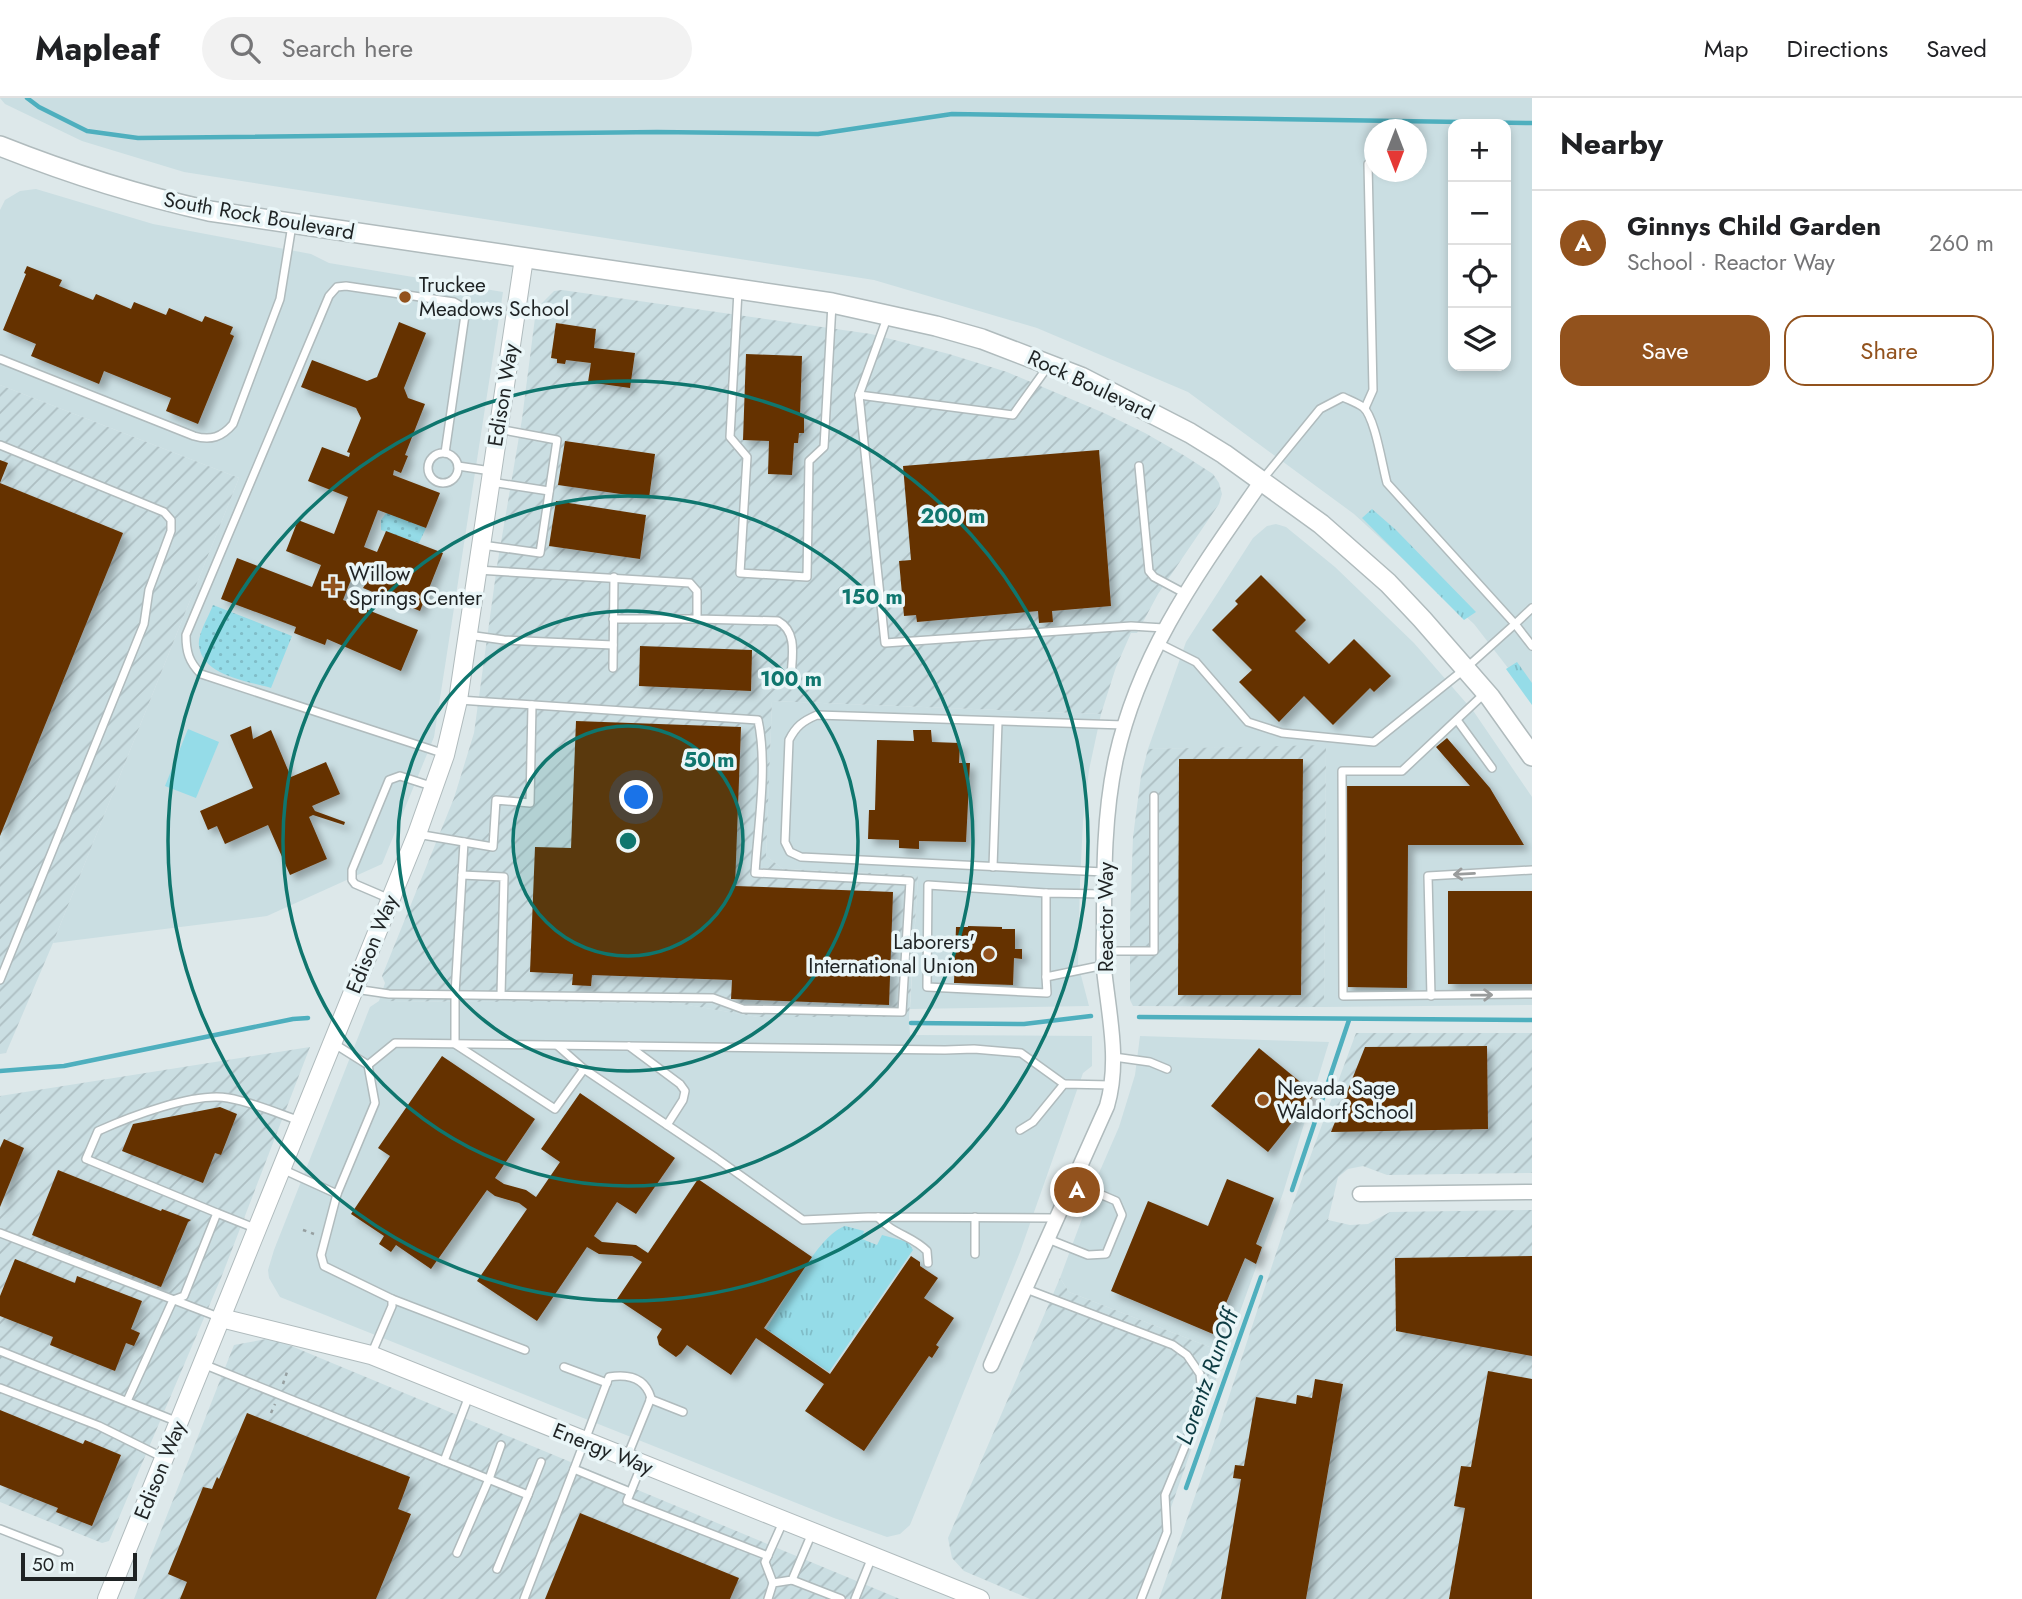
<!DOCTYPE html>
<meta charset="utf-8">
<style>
body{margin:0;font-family:Jost,sans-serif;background:#f2f2f2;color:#202124}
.controls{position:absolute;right:21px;top:21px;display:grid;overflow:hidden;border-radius:14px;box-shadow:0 4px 10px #0003}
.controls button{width:63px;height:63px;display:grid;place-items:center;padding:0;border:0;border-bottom:2px solid #e0e0e0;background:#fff;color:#202124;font:35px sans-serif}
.compass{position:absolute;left:1364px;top:21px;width:63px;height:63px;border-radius:50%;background:#fff;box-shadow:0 4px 10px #0003;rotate:180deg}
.scale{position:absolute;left:21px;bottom:18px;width:116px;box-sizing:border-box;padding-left:7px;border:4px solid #1f2324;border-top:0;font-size:19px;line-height:24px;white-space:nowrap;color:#1f2324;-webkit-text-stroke:5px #eaf6f8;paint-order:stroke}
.you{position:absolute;left:637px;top:700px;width:24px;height:24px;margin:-18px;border:5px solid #fff;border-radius:50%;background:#1a73e8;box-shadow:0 0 0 10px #1a73e833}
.badge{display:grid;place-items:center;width:46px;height:46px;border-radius:50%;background:#92521d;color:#fff;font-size:23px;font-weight:700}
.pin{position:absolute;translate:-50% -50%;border:4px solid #fff;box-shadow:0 2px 7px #0006}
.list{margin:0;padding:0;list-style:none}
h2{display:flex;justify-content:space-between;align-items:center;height:91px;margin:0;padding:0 28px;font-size:30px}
h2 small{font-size:23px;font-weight:400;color:#757577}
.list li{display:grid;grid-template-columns:46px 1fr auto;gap:21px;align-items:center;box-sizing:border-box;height:105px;padding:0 28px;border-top:2px solid #e0e0e0}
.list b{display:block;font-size:26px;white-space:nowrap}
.list p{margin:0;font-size:23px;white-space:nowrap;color:#757577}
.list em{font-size:23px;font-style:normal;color:#757577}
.actions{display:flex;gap:14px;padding:21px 28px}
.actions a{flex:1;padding:16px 0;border:2px solid #92521d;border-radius:21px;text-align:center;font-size:24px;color:#92521d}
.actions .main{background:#92521d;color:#fff}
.icon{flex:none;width:38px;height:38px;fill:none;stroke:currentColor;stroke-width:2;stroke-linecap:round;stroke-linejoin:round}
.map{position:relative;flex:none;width:1532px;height:1501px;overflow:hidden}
header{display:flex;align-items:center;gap:42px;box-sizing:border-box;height:98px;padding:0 35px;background:#fff;border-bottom:2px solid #e0e0e0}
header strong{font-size:33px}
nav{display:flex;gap:38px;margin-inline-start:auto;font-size:24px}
.search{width:490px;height:63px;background:#f2f2f2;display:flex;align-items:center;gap:18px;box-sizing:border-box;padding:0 24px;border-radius:38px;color:#757577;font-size:26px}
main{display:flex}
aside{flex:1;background:#fff}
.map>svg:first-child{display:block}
.built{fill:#cadee2;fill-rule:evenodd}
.industrial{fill:url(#industrial-furrows)}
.grass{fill:url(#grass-tufts)}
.park{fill:url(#park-dots)}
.garden{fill:#95dce8}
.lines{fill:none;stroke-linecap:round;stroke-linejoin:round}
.stream{stroke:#4eafbe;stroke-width:4.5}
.building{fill:#653200;filter:url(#shadow)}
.service-casing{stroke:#b0bbbd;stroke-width:10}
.minor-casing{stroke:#b0bbbd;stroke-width:17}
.tertiary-casing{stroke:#b0bbbd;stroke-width:20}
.secondary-casing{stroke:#b0bbbd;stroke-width:22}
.path{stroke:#969fa0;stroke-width:2.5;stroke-dasharray:3.5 5;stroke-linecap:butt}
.service{stroke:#fff;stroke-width:7}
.minor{stroke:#fff;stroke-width:14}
.tertiary{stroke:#fff;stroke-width:18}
.secondary{stroke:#fff;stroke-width:19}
.oneway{stroke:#9a9c9c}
.ring{fill:none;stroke:#0f766e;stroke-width:3.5}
.poi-dot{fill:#92521d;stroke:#eaf6f8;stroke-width:2.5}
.labels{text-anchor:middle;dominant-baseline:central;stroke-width:7;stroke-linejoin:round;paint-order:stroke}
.street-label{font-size:21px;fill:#1f2324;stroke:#eaf6f8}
.poi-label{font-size:21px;fill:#1f2324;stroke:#eaf6f8;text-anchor:start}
.water-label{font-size:23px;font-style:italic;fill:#0d3b42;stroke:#eaf6f8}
.centre{fill:#0f766e;stroke:#eaf6f8;stroke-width:3.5}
.ring-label{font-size:21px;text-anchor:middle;font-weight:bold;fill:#0f766e;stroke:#eaf6f8;stroke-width:7;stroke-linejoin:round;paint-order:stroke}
</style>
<header>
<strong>Mapleaf</strong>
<div class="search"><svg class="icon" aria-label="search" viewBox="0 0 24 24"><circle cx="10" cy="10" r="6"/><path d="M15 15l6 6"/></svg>Search here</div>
<nav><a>Map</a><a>Directions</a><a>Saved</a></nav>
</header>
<main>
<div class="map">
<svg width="1532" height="1501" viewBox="0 0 1532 1501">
<defs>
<pattern id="industrial-furrows" width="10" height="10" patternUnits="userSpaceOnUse" patternTransform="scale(1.75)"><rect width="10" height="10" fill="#cadee2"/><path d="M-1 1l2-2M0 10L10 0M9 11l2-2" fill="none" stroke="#adbec2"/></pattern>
<pattern id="grass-tufts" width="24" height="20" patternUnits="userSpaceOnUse" patternTransform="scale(1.75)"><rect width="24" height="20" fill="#95dce8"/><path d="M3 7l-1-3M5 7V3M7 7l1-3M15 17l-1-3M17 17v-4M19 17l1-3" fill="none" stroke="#80bcc7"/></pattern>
<pattern id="park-dots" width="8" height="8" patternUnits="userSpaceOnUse" patternTransform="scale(1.75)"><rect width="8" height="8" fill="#95dce8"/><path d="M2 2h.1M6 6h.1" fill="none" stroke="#80bcc7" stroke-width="1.8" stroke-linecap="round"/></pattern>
<filter id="shadow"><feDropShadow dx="5.5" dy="5.5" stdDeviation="3.5" flood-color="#0004"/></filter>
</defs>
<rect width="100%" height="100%" fill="#dde8ea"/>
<g class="built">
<path d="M0 0H1532V601L1474 526 1354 416 1188 294 1037 230 874 182 184 74 82 43 5 6ZM1453 26H1506V268H1453ZM1374 32H1416V74H1374Z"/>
<polygon points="36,91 153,126 311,156 329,165 503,194 434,639 382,766 267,818 53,845 239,380 0,287 0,112 5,102 20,93"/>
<polygon points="1276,426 1286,429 1335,469 1414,545 1474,614 1532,699 1532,907 1324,909 1326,648 1148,651 1186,544 1253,440 1267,428"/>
<polygon points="772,603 1101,616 1089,672 1083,723 1080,784 1078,866 1089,908 910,911 918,777 783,771 766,758"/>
<polygon points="379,903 677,905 758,919 909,919 910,937 1092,938 1092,968 1083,975 1020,1154 910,1427 900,1436 887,1439 834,1420 280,1199 269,1180 268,1172 274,1152 370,909"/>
<polygon points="1140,938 1329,944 1283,1095 1225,1255 1069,1194 1060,1180 1099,1075 1119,1029 1135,977"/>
</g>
<g class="industrial">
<polygon points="562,192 871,236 949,256 1007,274 1104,315 1145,335 1185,358 1213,376 1219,385 1222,396 1219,406 1158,496 1137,535 1131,535 1116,569 1101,616 772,603 766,758 783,771 918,777 909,919 758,919 676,905 379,903 385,885 382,878 454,700 474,635 497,468 522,321 536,212 539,212 541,206 554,193"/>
<polygon points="0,287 239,380 53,845 6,955 0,956"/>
<polygon points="1326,647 1324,909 1133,908 1130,902 1130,822 1133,739 1141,678 1148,651"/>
<polygon points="1356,935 1532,935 1532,1075 1387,1077 1363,1068 1348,1071 1338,1079 1328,1122 1350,1127 1368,1126 1390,1114 1532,1112 1532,1501 1159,1501 1216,1338 1289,1116"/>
<polygon points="310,949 221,1180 109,1443 102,1445 0,1404 0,998"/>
<polygon points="1060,1180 1069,1194 1225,1255 1139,1501 1030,1501 964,1473 952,1460 948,1440"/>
<polygon points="272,1240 900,1501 134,1501 234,1247"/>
</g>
<g class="grass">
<polygon points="1372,411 1396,432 1476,514 1464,522 1362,420"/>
<polygon points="1517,564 1532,585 1532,607 1506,571"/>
<path d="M845 1128 864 1133 862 1141 877 1147 882 1137 908 1144 913 1152 829 1274 766 1231C783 1206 818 1137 845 1128Z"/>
</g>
<g class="park">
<polygon points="387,414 426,430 419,445 381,432 381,422"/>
<path d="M213 507 292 538 271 590C248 583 203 578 199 548 197 537 209 518 213 507Z"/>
</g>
<polygon class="garden" points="188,631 219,644 196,700 165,688"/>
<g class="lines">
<g class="stream">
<polyline points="27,0 39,9 87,33 138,40 657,34 818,36 952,16 1532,25"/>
<polyline points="1139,919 1532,922"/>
<polyline points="911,925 1024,926 1091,918"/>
<polyline points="0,973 64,968 293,921 308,920"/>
<polyline points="1292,1092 1349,922"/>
<polyline points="1186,1390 1261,1179"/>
</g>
</g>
<g class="building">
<polygon points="27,168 62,182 59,188 93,202 96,196 131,211 134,204 166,217 169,210 202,224 205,218 233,229 230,236 234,238 198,326 166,313 171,300 104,273 99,286 31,258 36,246 3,232 26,176 24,175"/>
<polygon points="399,224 426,235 404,290 408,300 425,306 405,357 408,358 401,375 394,372 393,377 440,395 426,430 378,412 364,449 377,454 386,433 443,455 420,513 363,490 366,485 352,479 343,502 418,532 401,573 327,541 325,547 294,535 296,529 221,501 237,460 312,489 321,467 286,453 298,422 334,436 348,399 308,383 322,349 349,359 350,355 347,354 361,320 356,310 301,289 312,262 367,283 377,279"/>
<polygon points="556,225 596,231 594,250 635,255 630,290 588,284 591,265 566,262 565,266 557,265 557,261 551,260"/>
<polygon points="746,256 802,258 800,318 804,319 804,335 799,335 798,345 794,345 792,377 768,376 769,343 743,342"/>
<polygon points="565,343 655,356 649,400 558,387"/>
<polygon points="1099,352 1111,508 1052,513 1053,524 1039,525 1038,513 917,524 916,517 904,518 899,463 911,462 903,368"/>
<polygon points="0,362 8,365 0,385"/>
<polygon points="0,385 123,435 0,738"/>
<polygon points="556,403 646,417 640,461 549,448"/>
<polygon points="1261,477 1306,522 1295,533 1329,566 1354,541 1391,578 1374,594 1370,590 1333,627 1304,598 1279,624 1239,584 1252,572 1212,532 1238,506 1235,503"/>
<polygon points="640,548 752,552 751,593 639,588"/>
<polygon points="576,623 741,629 735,788 893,794 889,907 731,901 732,882 592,877 591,888 572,887 573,876 530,874 535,749 571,750"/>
<polygon points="251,628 253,641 271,632 291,679 326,664 340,696 312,708 315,713 345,724 344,727 313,717 309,719 327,761 290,777 268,727 225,746 217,728 208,732 200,713 253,690 230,637"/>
<polygon points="913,632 931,632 932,644 960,645 959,665 970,665 966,744 919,743 919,751 899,750 899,742 868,741 869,712 875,712 877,642 914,643"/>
<polygon points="1447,640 1490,690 1524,747 1408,747 1407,890 1346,889 1347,688 1470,688 1436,649"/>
<polygon points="1179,661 1303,661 1301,897 1178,897"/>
<rect x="1448" y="793" width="84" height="93"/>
<polygon points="968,828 1002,829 1002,831 1015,831 1015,851 1022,851 1022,861 1014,860 1013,887 954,885 956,829 968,829"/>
<polygon points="1487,948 1488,1031 1331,1034 1365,949"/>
<polygon points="1259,950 1315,996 1268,1054 1211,1008"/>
<polygon points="442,958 535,1021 495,1080 504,1086 526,1092 536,1099 560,1064 541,1051 580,995 675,1060 636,1116 617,1104 594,1138 602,1144 636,1147 648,1155 698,1081 812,1159 764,1230 830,1276 911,1158 920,1164 920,1168 938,1180 924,1200 954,1220 936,1247 939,1249 932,1260 929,1258 864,1353 805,1313 824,1286 756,1240 731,1277 687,1247 681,1255 676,1259 659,1247 657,1239 662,1231 617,1201 642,1164 632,1158 599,1156 587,1149 537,1223 477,1183 527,1111 519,1105 495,1098 487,1092 431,1171 396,1147 391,1154 379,1146 384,1138 351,1116 390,1058 378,1050"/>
<polygon points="220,1009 237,1016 221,1057 215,1055 203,1085 122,1053 133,1026"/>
<polygon points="4,1041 24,1050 0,1109 0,1050"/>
<polygon points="58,1072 161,1113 162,1111 191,1122 188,1124 161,1189 32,1137"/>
<polygon points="1227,1081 1274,1100 1256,1146 1262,1149 1256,1166 1245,1160 1213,1236 1111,1193 1148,1103 1208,1128"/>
<polygon points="1532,1158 1532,1258 1396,1233 1395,1160"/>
<polygon points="15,1161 75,1185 77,1178 142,1203 131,1231 140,1235 134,1248 126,1245 115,1273 50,1247 53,1239 0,1218 0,1198"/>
<polygon points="1488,1273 1532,1281 1532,1501 1449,1501 1465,1410 1454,1408 1461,1368 1471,1369"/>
<polygon points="1315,1281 1343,1286 1306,1501 1221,1501 1241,1381 1233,1380 1235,1367 1244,1368 1256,1299 1296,1306 1297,1297 1312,1300"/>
<polygon points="0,1312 83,1346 85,1342 121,1357 92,1428 56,1414 58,1410 0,1387"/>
<polygon points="247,1315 410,1379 398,1411 411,1416 376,1501 180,1501 187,1484 168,1476 203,1389 212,1391 217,1379 219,1381"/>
<polygon points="580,1415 739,1480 730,1501 545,1501"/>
</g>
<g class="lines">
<defs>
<g id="service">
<polyline points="738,193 730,339 747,359 740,475 807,479 809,363 824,349 832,206"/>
<polyline points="887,220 859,297 885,545 1131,528 1164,530"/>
<path d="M0 261 194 338C211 343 222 339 233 326L280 201 292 127"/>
<polyline points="859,297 1013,317 1049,267"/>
<polyline points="1365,310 1373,292 1368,66"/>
<polyline points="0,347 164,414 171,422 171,433 149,492 144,526 0,882"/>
<circle cx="443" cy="370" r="15"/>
<polyline points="458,368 491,373"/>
<polyline points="1139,368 1149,473 1154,479 1184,495"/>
<polyline points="491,384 549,393"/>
<polyline points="482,447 540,455 557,342 498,331"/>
<path d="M477 472 690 485 697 493V521L778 523C798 534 792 559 791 579"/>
<polyline points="1532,510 1515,526 1532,548"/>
<polyline points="613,521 697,521"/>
<polyline points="468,537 504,542 613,547"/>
<path d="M1158 545 1196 564 1248 624 1282 635 1374 644 1466 570 1515 526 1387 385C1382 367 1375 319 1363 309 1357 305 1349 302 1343 299L1320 311 1262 382"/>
<polyline points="613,570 614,479"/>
<polyline points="1485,595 1402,673 1342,673 1343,898 1532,896"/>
<polyline points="1457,622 1492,670"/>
<path d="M445 656 201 576C189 564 186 554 186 537L329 198 337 189 346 188 454 204 461 208 465 217 445 355"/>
<polyline points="417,736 493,749 496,702 530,705 532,607"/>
<polyline points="464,744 455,896 455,946 555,1011 584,971"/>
<polyline points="993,769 998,624"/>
<path d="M1104 774 801 759 790 754 785 744 789 642C796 628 803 623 817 617L1124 627"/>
<polyline points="462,777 504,779 501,897"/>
<polyline points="390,801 355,786 352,782 352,772 389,682 400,678 434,689"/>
<polyline points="1104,853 1154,853 1154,698"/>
<polyline points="1104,867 1046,879 1046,795 1104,796"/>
<polyline points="1046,879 1047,895 927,889 928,787 1046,795"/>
<path d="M355 891 389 896 713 900 743 911 902 914 910 783 755 775C758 727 768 668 758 622L459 602"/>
<polyline points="1431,898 1428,778 1532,772"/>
<polyline points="558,948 584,971 716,1060 803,1122 868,1119 1055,1120"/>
<polyline points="629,948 680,986 685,993 683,1002 667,1027"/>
<polyline points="1114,959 1150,964 1167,971"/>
<polyline points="368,967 395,945 945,952 974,951 1021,955 1064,986"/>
<polyline points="1020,1032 1033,1024 1064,986 1111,987"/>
<polyline points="282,1071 337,1096 375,1005 368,967 333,945"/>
<polyline points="337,1096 321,1157 324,1168 392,1201 392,1208 371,1257"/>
<path d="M217 1115 86 1061 98 1033C129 1019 194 994 228 1000 252 1004 277 1015 300 1023"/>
<path d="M878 1119C892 1136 913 1138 927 1153L928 1165"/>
<polyline points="975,1119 975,1156"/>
<polyline points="0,1135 221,1220"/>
<polyline points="1048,1141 1088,1157 1106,1156 1122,1117 1116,1103 1072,1084"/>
<polyline points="1026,1191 1173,1247 1187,1257 1200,1276 1202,1297 1186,1346 1165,1397 1167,1434 1141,1501"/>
<polyline points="392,1201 525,1252"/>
<polyline points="0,1253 178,1324"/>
<polyline points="203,1266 528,1397 497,1471"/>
<polyline points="564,1269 607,1285"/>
<polyline points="0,1290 99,1328 164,1360"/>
<polyline points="650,1301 683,1314"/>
<polyline points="127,1303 173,1202 184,1198 217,1115 257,1131"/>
<path d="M627 1359 651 1300C645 1279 627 1276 609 1279L574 1371 630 1394"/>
<polyline points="444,1363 469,1298"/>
<polyline points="642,1366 627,1403 768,1458"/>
<polyline points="528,1397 541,1364"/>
<polyline points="0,1431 59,1454"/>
<polyline points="457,1455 489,1381 501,1347"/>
<polyline points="792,1482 841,1501"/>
<polyline points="773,1485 765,1464 783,1424"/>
<polyline points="524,1501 574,1371"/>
<polyline points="768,1501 773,1485 792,1482 812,1435"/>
<polyline points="855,1501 872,1459"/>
</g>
<g id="minor">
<polyline points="1360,1096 1532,1094"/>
<path d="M991 1267 1107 1008C1120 963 1109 918 1104 871 1103 857 1104 843 1104 829 1104 773 1104 715 1116 660 1140 552 1200 472 1261 384"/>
</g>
<g id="tertiary">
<polyline points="221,1220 371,1257 980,1501"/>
<polyline points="107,1501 417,736 445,657 458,602 524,160"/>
</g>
<path id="secondary" d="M0 48C68 75 137 97 209 113L832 205 936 228 982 241 1081 279 1190 335 1224 356 1321 426 1388 485 1422 521 1490 599 1532 658"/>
</defs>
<use href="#service" class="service-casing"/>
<use href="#minor" class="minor-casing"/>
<use href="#tertiary" class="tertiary-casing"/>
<use href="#secondary" class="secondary-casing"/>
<g class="path">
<polyline points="303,1132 314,1136"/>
<polyline points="283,1286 287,1274"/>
<polyline points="271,1315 275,1306"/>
</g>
<use href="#service" class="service"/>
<use href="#minor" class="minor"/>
<use href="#tertiary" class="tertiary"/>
<use href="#secondary" class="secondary"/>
</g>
<defs><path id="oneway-shaft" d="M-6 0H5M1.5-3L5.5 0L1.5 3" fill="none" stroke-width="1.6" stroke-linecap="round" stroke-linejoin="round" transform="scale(1.75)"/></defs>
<g class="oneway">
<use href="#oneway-shaft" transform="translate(1464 776) rotate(177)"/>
<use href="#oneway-shaft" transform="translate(1482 897) rotate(-1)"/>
</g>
<circle cx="628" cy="743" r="115" fill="#0f766e" fill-opacity=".12"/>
<g class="ring">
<circle cx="628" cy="743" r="115"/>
<circle cx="628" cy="743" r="230"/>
<circle cx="628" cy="743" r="345"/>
<circle cx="628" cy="743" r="460"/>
</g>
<g class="poi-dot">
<circle cx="405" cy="199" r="7"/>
<path d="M329.5 477.5h7v7h7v7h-7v7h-7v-7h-7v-7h7z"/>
<circle cx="989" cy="856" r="7"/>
<circle cx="1263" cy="1002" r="7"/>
</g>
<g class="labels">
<g class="street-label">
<text transform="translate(259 118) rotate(10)">South Rock Boulevard</text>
<text transform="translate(1091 287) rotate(25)">Rock Boulevard</text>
<text transform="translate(503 297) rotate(-81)">Edison Way</text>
<text transform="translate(1106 819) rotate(-90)">Reactor Way</text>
<text transform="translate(372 846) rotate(-68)">Edison Way</text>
<text transform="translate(603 1351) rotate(22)">Energy Way</text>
<text transform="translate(160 1372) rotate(-68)">Edison Way</text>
</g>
<g class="poi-label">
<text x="419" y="187">Truckee<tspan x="419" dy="24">Meadows School</tspan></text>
<text x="349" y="476">Willow<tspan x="349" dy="24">Springs Center</tspan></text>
<text x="975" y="844" text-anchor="end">Laborers'<tspan x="975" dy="24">International Union</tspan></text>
<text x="1277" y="990">Nevada Sage<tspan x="1277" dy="24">Waldorf School</tspan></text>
</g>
<g class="water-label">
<text transform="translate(1207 1279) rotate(-70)">Lorentz RunOff</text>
</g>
</g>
<circle cx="628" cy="743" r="10" class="centre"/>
<g class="ring-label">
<text x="953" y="425">200 m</text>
<text x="872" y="506">150 m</text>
<text x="791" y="588">100 m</text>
<text x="709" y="669">50 m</text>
</g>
</svg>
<div class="controls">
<button>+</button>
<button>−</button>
<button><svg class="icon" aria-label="locate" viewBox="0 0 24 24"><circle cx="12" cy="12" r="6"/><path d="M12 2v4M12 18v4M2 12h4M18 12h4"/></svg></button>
<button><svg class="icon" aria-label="layers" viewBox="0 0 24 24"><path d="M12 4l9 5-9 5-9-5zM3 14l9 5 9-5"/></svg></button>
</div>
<svg class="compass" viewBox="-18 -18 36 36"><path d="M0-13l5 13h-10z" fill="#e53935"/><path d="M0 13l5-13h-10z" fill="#757577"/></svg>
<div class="scale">50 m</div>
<div class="you"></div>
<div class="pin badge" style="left:1077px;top:1092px">A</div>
</div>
<aside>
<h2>Nearby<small></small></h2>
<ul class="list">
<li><span class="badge">A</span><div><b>Ginnys Child Garden</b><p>School · Reactor Way</p></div><em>260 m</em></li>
</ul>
<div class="actions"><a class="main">Save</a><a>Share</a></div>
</aside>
</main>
